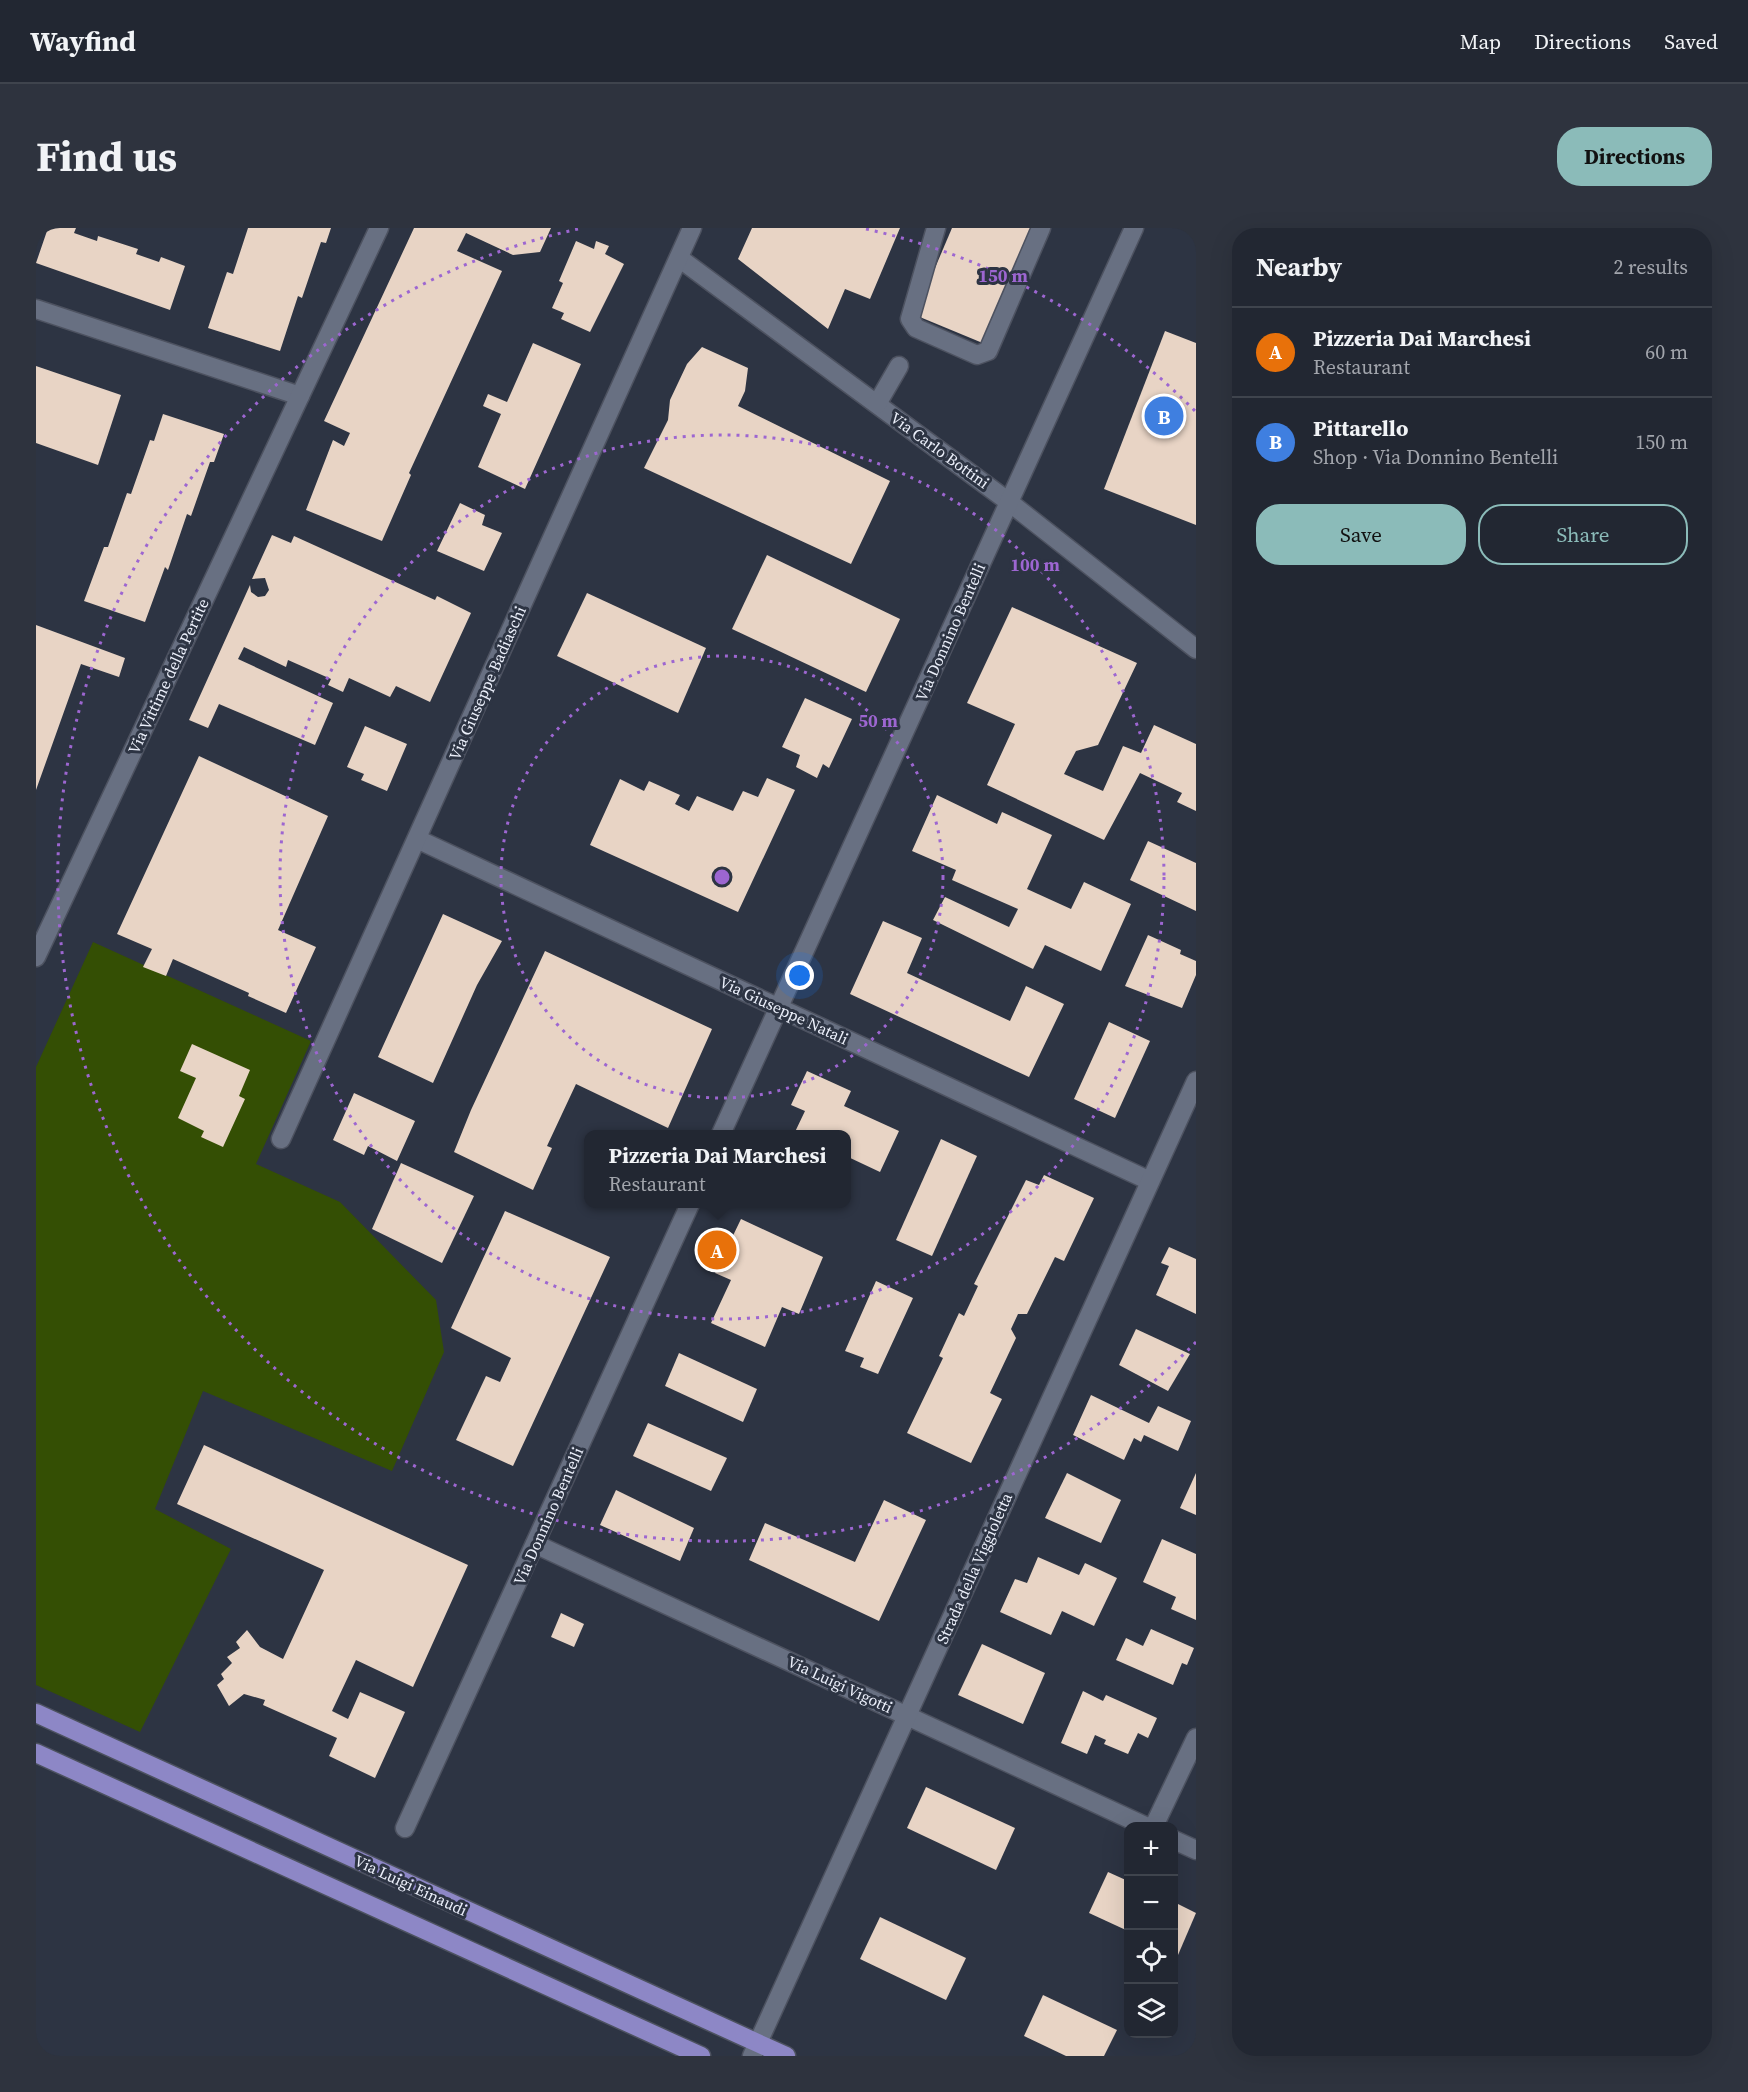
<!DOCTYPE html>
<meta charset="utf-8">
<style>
body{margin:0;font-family:"Source Serif 4",serif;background:#2e333e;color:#f1f3f6}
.controls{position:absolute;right:18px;bottom:18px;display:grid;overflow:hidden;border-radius:12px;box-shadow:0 6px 24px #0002}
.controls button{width:54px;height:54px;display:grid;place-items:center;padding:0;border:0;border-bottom:2px solid #3f444d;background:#222732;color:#f1f3f6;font:30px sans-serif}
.you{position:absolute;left:764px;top:748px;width:21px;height:21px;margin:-15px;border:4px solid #fff;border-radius:50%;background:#1a73e8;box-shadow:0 0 0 9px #1a73e833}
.badge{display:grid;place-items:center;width:39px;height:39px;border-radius:50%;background:#8bbbb9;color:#fff;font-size:20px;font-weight:700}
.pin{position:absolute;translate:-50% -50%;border:3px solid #fff;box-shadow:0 2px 6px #0006}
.popup{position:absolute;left:548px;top:902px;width:267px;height:78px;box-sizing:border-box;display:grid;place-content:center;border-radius:12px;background:#222732;filter:drop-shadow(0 2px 4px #0005);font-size:20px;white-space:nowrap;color:#a2a5ac}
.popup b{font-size:22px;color:#f1f3f6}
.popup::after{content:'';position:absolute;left:50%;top:100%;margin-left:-12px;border:12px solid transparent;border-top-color:#222732}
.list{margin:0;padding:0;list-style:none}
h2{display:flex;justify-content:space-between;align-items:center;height:78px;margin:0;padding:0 24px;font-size:26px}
h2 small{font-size:20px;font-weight:400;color:#a2a5ac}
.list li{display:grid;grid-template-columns:39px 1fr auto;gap:18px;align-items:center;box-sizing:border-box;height:90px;padding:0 24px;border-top:2px solid #3f444d}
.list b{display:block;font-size:22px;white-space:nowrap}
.list p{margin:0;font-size:20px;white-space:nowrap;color:#a2a5ac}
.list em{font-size:20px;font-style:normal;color:#a2a5ac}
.actions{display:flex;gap:12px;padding:18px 24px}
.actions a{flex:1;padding:14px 0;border:2px solid #8bbbb9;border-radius:24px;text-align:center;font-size:21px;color:#8bbbb9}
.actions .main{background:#8bbbb9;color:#111}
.icon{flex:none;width:33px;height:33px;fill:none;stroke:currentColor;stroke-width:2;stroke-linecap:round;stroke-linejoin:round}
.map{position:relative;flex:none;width:1160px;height:1828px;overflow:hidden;border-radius:24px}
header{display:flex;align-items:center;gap:36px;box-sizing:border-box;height:84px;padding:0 30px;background:#222732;border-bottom:2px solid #3f444d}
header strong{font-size:28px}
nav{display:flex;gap:33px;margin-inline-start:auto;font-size:21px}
.intro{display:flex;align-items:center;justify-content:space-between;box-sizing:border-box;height:144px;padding:0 36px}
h1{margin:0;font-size:42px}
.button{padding:15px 27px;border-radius:24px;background:#8bbbb9;color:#111;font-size:21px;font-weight:700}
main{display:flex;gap:36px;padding:0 36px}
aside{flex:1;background:#222732;border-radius:24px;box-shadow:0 6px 24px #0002}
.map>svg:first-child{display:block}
.green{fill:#344f04}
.building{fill:#e8d4c5}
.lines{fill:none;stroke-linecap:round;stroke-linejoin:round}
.minor-casing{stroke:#4d5260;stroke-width:21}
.major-casing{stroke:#4d5260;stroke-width:21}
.minor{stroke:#687082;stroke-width:18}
.major{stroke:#8d87c6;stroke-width:18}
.ring{fill:none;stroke:#9d66d1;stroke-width:3;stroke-dasharray:3 6}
.labels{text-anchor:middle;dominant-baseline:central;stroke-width:6;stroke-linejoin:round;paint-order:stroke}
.street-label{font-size:16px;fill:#ebeffa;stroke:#2d3443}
.centre{fill:#9d66d1;stroke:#2d3443;stroke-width:3}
.ring-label{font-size:18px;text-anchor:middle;font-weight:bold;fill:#9d66d1;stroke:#2d3443;stroke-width:6;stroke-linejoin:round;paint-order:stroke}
</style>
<header>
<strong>Wayfind</strong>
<nav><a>Map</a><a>Directions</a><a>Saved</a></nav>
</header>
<div class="intro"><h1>Find us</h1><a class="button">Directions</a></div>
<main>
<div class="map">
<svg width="1160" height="1828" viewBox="0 0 1160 1828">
<rect width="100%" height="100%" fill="#2d3443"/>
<polygon class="green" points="57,714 275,813 220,936 304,974 400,1072 408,1124 356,1243 167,1163 119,1281 195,1321 104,1504 0,1457 0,839"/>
<g class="building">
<polygon points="12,0 40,0 38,5 61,13 62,8 102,21 100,26 123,34 125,29 149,38 134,82 0,35"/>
<polygon points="212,0 295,0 290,15 285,14 266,70 262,68 244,123 172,100 191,44 197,46"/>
<polygon points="378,0 515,0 504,24 477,27 430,5 421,23 466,43 373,245 375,247 346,313 270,282 297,212 308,218 314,205 288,193"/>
<polygon points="716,0 864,0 834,71 809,61 792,101 702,31"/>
<polygon points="916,0 998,0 949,116 879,87"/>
<polygon points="540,13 558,21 560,13 573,18 569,26 588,36 554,104 525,91 528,85 516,80 527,55 523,53"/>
<polygon points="1129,103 1160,115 1160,297 1068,261"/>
<polygon points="497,115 545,136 489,261 442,239 465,186 447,178 452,166 471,174"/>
<polygon points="666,119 712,140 709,163 702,178 854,253 815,336 608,240 632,192 634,172 651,136"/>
<polygon points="0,138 85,167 62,237 0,215"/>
<polygon points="127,186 188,206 178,234 174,234 155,288 151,286 132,342 129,339 109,394 48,373 68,319 72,319 91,265 95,266 114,212 118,213"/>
<polygon points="424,275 449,287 446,297 466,305 448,343 401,323"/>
<polygon points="236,307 255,315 258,308 399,372 401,368 435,385 394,474 360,458 354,469 313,450 307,464 292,457 295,451 252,432 250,439 208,419 202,431 297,475 279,517 183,476 172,500 153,492 214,357 215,364 222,369 229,368 233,362 229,350 216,351"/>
<polygon points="731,327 864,391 830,464 696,401"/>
<polygon points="551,365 670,420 642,485 521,428"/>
<polygon points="976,379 1101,435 1062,517 1040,523 1028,546 1067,563 1087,518 1105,525 1118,497 1160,516 1160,583 1141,574 1146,565 1104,545 1068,612 951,557 979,496 931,475"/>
<polygon points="0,397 89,430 83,449 45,436 0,562"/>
<polygon points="769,470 816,491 793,540 787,536 781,550 760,539 764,527 746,519"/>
<polygon points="329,498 371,516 351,563 325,552 328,546 311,539"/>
<polygon points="163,528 292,588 242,702 280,719 250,785 212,768 213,765 137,731 130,748 107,739 116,721 81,706"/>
<polygon points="731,550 759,562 702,684 554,617 584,551 608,563 613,553 644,567 639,576 653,583 661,568 697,583 707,563 722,569"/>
<polygon points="901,567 961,596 966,584 1016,607 991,661 1035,681 1048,654 1095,676 1065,743 1009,717 997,741 897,692 909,669 973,699 982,681 916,652 920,642 876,623"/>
<polygon points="1112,613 1160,635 1160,683 1094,652"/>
<polygon points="407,686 466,713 441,757 397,855 342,829"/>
<polygon points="847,693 886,710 871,745 974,793 990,758 1028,776 993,849 814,766"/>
<polygon points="1112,707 1145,722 1144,726 1160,733 1160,747 1146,780 1089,758"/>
<polygon points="509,723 676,801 632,900 540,856 511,918 516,920 497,962 418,924 435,882"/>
<polygon points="1073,794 1114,813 1079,890 1038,871"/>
<polygon points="156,816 214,842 203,868 209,871 187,919 165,909 168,903 142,890 160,850 144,843"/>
<polygon points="771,843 815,863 808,878 863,903 844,944 810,928 810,906 758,906 769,883 755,877"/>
<polygon points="318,865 379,893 361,933 332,918 328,927 297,912"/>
<polygon points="905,911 941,928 896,1028 860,1012"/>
<polygon points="365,935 438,968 406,1035 336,1001"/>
<polygon points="1008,947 1058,970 1028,1033 1019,1029 991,1086 982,1086 975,1101 980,1110 954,1165 966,1171 935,1235 871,1205 907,1130 903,1128 923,1085 928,1088 942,1058 938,1056 990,952 1003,957"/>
<polygon points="469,983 574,1029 477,1238 420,1212 450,1148 464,1154 475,1130 415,1100"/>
<polygon points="705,991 787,1029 763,1086 746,1079 729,1119 675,1095 695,1052 679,1045"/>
<polygon points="1133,1019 1160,1031 1160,1086 1120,1067 1133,1038 1125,1035"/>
<polygon points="840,1053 877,1070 842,1146 824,1139 828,1130 809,1123"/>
<polygon points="1100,1101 1154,1126 1132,1163 1083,1137"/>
<polygon points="643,1125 721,1161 707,1194 629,1158"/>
<polygon points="1055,1167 1113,1195 1122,1178 1155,1193 1142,1223 1108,1207 1105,1214 1098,1210 1088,1232 1037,1207"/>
<polygon points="612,1195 691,1230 675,1263 597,1228"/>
<polygon points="168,1217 432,1337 377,1459 320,1432 296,1483 312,1491 324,1464 369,1484 339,1550 293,1528 301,1510 227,1477 229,1472 208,1466 193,1478 181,1457 188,1451 185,1446 196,1435 191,1429 204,1420 200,1414 211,1402 224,1419 247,1431 288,1342 141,1276"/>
<polygon points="1031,1245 1085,1272 1065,1315 1009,1290"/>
<polygon points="1160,1245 1160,1287 1144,1280"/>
<polygon points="580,1262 658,1300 644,1333 564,1297"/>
<polygon points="848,1272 890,1292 843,1393 713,1332 729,1295 819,1334"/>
<polygon points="1126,1311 1160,1326 1160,1392 1135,1381 1140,1369 1107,1354"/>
<polygon points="1002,1329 1043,1347 1049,1335 1081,1350 1058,1398 1026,1383 1015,1407 964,1384 979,1351 991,1355"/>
<polygon points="525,1385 548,1396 538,1419 515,1409"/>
<polygon points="1115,1401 1158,1420 1151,1437 1146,1435 1137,1457 1080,1432 1090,1410 1107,1418"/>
<polygon points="946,1416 1009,1445 987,1496 922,1467"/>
<polygon points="1047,1463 1067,1473 1070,1467 1121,1490 1112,1510 1102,1505 1092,1526 1068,1516 1070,1512 1059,1507 1051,1526 1025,1515"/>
<polygon points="890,1559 979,1600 960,1642 871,1600"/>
<polygon points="1072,1644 1092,1653 1092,1703 1053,1685"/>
<polygon points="1138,1674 1160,1685 1142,1727 1138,1725"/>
<polygon points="844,1689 930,1730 910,1772 824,1731"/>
<polygon points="1007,1767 1081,1802 1068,1828 1030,1828 988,1808"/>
</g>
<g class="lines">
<defs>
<g id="minor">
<polyline points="900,0 874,91 880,100 941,127 952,123 1005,0"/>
<polyline points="643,30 973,274 1160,421"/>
<polyline points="0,81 264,168"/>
<polyline points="841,176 863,138"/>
<polyline points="381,611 1114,953"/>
<polyline points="0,729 343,0"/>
<polyline points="685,906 1098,0"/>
<polyline points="245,911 656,0"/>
<polyline points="499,1316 1109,1598"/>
<polyline points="1118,1598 1160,1510"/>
<polyline points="369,1600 654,976"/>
<polyline points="1138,1612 1160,1622"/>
<polyline points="716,1828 1160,853"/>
</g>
<g id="major">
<polyline points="0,1485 750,1828"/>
<polyline points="0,1525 665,1828"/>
</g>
</defs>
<use href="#minor" class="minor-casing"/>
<use href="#major" class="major-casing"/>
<use href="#minor" class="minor"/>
<use href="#major" class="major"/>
</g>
<g class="ring">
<circle cx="686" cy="649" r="221"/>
<circle cx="686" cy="649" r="442"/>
<path d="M1160 1114A664 664 0 1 1 542 1M830 1A664 664 0 0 1 1160 184"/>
</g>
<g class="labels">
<g class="street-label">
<text transform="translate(904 222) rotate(36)">Via Carlo Bottini</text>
<text transform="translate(914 404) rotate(-66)">Via Donnino Bentelli</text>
<text transform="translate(132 448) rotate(-65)">Via Vittime della Pertite</text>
<text transform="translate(451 455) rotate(-66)">Via Giuseppe Badiaschi</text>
<text transform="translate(748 782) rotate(25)">Via Giuseppe Natali</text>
<text transform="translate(512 1288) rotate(-66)">Via Donnino Bentelli</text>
<text transform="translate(938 1340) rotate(-66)">Strada della Viggioletta</text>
<text transform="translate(804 1456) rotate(25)">Via Luigi Vigotti</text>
<text transform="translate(375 1657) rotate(25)">Via Luigi Einaudi</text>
</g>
</g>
<circle cx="686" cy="649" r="9" class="centre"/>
<g class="ring-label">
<text x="967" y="54">150 m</text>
<text x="999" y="343">100 m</text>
<text x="842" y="499">50 m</text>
</g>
</svg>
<div class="controls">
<button>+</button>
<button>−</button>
<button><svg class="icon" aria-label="locate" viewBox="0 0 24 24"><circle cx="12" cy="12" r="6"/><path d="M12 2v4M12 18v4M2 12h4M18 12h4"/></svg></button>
<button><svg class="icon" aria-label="layers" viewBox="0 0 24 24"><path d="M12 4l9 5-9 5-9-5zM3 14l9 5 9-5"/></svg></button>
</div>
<div class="you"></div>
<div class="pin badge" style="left:681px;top:1022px;background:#e8710a">A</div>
<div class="popup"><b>Pizzeria Dai Marchesi</b>Restaurant</div>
<div class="pin badge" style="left:1128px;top:188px;background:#3f7fe0">B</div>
</div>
<aside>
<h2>Nearby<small>2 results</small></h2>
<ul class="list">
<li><span class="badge" style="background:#e8710a">A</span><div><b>Pizzeria Dai Marchesi</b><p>Restaurant</p></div><em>60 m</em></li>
<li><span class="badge" style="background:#3f7fe0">B</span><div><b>Pittarello</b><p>Shop · Via Donnino Bentelli</p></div><em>150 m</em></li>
</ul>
<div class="actions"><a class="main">Save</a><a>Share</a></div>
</aside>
</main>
